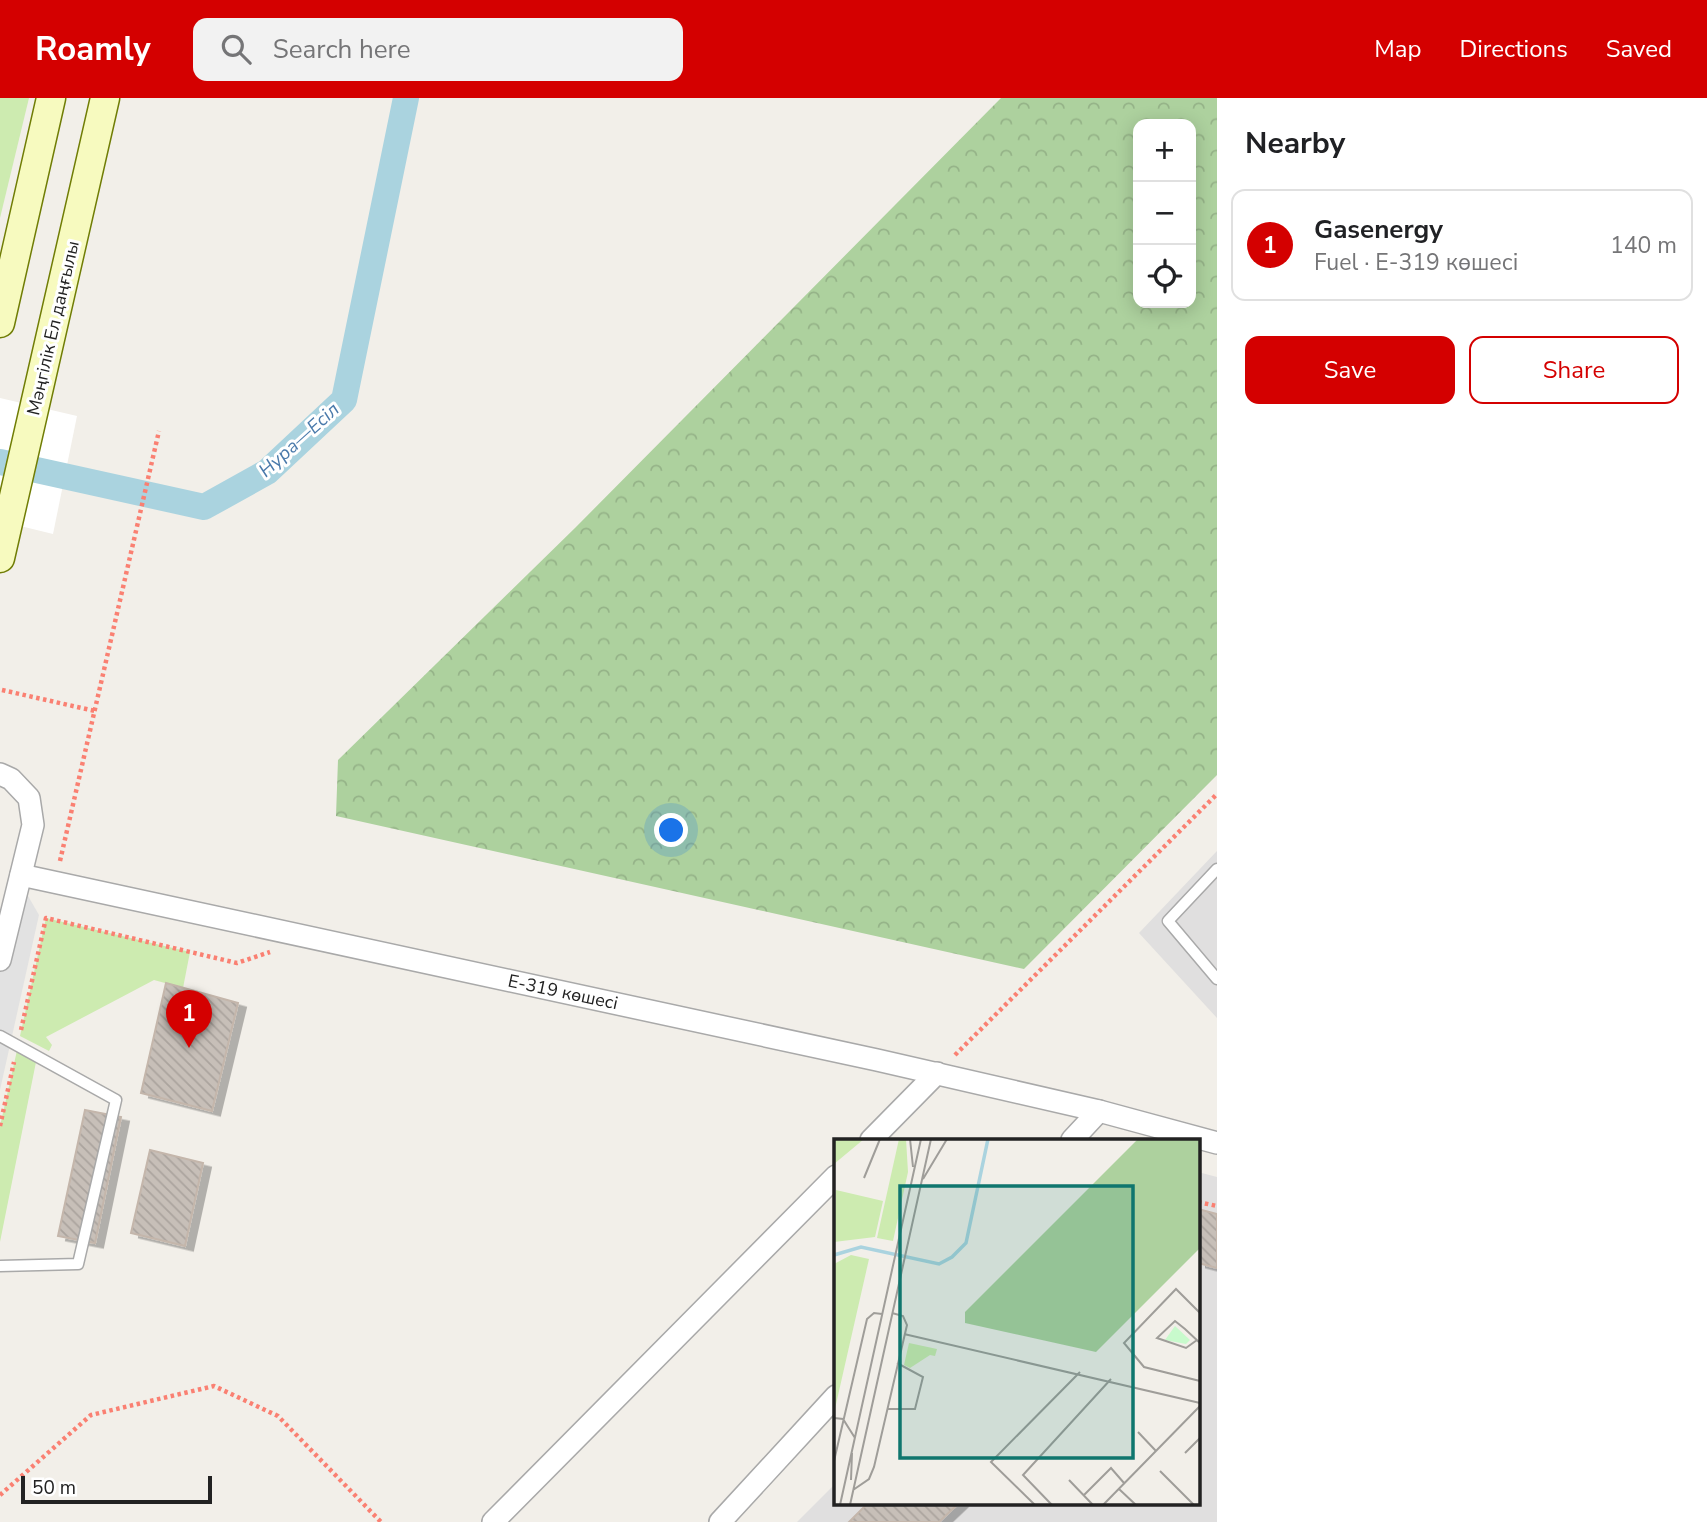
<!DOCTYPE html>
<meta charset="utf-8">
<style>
body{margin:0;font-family:"Nunito Sans",sans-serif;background:#f2f2f2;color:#202124}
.controls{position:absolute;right:21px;top:21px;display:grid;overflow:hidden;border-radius:14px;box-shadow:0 4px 18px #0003}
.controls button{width:63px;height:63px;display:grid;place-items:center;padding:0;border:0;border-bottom:2px solid #e0e0e0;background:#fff;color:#202124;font:35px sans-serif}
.scale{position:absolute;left:21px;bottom:18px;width:191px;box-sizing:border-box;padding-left:7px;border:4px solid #222;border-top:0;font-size:19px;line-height:24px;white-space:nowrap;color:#222;-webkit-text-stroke:5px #fff;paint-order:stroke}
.you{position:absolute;left:672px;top:733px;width:24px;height:24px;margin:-18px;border:5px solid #fff;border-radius:50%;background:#1a73e8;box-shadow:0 0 0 10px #1a73e833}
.badge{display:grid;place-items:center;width:46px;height:46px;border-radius:50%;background:#d40000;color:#fff;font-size:23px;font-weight:700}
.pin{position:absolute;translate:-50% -58px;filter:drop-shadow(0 2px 4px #0008)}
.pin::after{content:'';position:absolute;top:37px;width:24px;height:21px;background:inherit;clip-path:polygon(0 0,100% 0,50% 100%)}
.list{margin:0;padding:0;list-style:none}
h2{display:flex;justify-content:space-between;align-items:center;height:91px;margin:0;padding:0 28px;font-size:30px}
h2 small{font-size:23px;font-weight:400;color:#757577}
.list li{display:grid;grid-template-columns:46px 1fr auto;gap:21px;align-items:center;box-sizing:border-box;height:112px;margin:0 14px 14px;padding:0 14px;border:2px solid #e0e0e0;border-radius:14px}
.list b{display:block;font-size:26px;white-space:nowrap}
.list p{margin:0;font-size:23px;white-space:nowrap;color:#757577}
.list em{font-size:23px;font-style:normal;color:#757577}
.actions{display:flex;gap:14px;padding:21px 28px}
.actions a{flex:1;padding:16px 0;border:2px solid #d40000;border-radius:14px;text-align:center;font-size:24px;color:#d40000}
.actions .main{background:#d40000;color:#fff}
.icon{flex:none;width:38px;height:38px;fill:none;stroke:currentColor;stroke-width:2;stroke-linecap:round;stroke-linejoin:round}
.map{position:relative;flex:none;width:1217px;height:1424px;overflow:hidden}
header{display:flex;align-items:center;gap:42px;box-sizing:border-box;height:98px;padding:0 35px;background:#d40000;color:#fff}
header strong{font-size:33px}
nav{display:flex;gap:38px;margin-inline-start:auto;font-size:24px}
.search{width:490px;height:63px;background:#f2f2f2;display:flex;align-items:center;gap:18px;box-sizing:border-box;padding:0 24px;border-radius:14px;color:#757577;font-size:26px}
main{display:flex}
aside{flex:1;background:#fff}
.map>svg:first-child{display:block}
.residential{fill:#e0dfdf}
.grass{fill:#cdebb0}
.forest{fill:url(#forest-crowns);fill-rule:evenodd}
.parking{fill:#e2e2e2}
.pier{fill:#fff}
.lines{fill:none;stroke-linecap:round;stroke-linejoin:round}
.canal{stroke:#aad3df;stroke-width:26}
.building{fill:url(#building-back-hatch);stroke:#c4b6ab;stroke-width:2;filter:url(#shadow)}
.lane-casing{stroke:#a9a9a9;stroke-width:13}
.street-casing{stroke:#a9a9a9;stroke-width:24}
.secondary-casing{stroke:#707d05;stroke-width:31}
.path{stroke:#fa8072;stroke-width:4.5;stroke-dasharray:3.5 3.5;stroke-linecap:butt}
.lane{stroke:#fff;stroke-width:10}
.street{stroke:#fff;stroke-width:21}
.secondary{stroke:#f7fabf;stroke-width:28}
.labels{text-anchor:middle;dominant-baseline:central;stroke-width:6;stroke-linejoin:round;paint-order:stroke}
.street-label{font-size:18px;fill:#222;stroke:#fff}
.water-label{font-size:19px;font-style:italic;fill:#4a7aab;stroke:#fff}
.inset-river{fill:none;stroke:#aad3df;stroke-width:3.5}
.inset-road{fill:none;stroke:#9f9d99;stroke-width:2}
.view{fill:#0f766e;fill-opacity:0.15;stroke:#0f766e;stroke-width:3.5}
.inset-edge{fill:none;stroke:#222;stroke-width:3.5}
</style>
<header>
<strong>Roamly</strong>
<div class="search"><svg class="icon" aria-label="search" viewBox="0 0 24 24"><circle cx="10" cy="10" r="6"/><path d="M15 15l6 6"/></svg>Search here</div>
<nav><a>Map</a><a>Directions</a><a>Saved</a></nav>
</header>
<main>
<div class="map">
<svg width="1217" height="1424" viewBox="0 0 1217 1424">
<defs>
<pattern id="forest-crowns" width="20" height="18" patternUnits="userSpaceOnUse" patternTransform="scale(1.75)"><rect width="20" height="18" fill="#add19e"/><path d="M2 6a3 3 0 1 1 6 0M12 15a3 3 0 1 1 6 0" fill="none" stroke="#95b388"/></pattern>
<pattern id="building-back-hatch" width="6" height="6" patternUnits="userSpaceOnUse" patternTransform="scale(1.75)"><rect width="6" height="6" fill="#c7bfb8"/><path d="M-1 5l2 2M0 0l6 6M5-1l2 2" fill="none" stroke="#aba49e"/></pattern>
<filter id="shadow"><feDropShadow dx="8" dy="4.5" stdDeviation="0" flood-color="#0004"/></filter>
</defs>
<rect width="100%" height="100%" fill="#f2efe9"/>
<g class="residential">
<polygon points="1217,753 1217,920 1139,835"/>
<polygon points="1198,1074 1217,1079 1217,1424 797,1424 835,1386 836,1405 1198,1405"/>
</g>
<g class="grass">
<polygon points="0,0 29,0 0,120"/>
<polygon points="46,820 190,854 183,890 154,882 46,939 52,947 49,953 20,938"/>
<polygon points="18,948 37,959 0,1144 0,1028"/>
</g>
<path class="forest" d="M1001 0H1217V677L1024 871 336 718 338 662 576 429ZM1138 26H1191V205H1138Z"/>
<polygon class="parking" points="13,772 39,817 0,992 0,827"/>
<polygon class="pier" points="0,300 77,318 53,436 0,423"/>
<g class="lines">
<polyline class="canal" points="0,364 204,409 267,374 344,302 406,0"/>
</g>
<g class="building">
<polygon points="166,885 238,905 212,1013 141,995"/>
<polygon points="85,1012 121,1019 95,1145 58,1138"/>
<polygon points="150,1052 203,1065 185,1148 131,1135"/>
<polygon points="1198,1111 1217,1116 1217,1170 1198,1165"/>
<polygon points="868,1405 959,1405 939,1424 849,1424"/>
</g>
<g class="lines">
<defs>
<g id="lane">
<polyline points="1217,771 1168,823 1217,881"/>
<polyline points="0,938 116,1002 78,1166 0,1168"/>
</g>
<g id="street">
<polyline points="0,676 11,681 29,700 33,727 0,862"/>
<polyline points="21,777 877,962 1099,1013 1217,1045"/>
<polyline points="871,1042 937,975"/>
<polyline points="1072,1042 1099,1013"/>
<polyline points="493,1424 836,1078"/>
<polyline points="720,1424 836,1298"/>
</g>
<g id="secondary">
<polyline points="0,225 51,0"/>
<polyline points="0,460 105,0"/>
</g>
</defs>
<use href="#lane" class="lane-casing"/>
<use href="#street" class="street-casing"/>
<use href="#secondary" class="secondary-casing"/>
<g class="path">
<polyline points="2,592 95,613"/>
<polyline points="60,763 159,333"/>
<polyline points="21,932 46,820 237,865 270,854"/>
<polyline points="955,957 1217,696"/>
<polyline points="0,1028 14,964"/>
<polyline points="1198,1104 1217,1108"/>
<polyline points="0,1397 91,1317 214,1288 278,1318 381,1424"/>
</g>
<use href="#lane" class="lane"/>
<use href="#street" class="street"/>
<use href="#secondary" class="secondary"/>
</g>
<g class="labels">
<g class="street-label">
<text transform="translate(53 230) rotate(-77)">Мәңгілік Ел даңғылы</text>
<text transform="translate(563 894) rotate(12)">Е-319 көшесі</text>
</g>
<g class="water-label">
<text transform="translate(299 342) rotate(-42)">Нура—Есіл</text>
</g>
</g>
<g transform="translate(834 1041)">
<rect width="366" height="366" fill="#f2efe9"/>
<path d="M0 0H30L0 25ZM65 0H72L74 33 59 102 43 99ZM2 51 49 62 41 98 0 103ZM17 116 35 120 0 274V125ZM75 204 103 210 101 217 96 216 76 229 70 226Z" fill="#cdebb0"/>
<path d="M304 0H366V109L262 213 131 184V173Z" fill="#add19e"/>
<path d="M341 187 356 201 352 205 331 201Z" fill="#c8facc"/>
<path class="inset-river" d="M0 116 27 108 105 125 118 118 132 104 154 0"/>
<path class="inset-road" d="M76 0 79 28M30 39 46 0M89 40 113 0M366 174 342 150 290 204 310 228 366 242M70 195 366 264M363 201 352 209 323 199 341 182 351 190 366 204M53 270H81L89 238 63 224M0 279 9 280 21 299M304 293 322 312M351 314 366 299M0 322 33 180 40 174 48 175M326 332 360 366M17 341 18 314M235 341 259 366M285 350 302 366M19 351 35 340 40 328 73 186 69 177 58 174M250 356 277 329 290 344M6 366 87 0M16 366 97 0M201 366 157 323 246 233M218 366 189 336 277 240M269 366 366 267"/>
<path class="view" d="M66 47H299V319H66Z"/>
<rect width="366" height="366" class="inset-edge"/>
</g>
</svg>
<div class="controls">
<button>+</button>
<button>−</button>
<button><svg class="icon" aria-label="locate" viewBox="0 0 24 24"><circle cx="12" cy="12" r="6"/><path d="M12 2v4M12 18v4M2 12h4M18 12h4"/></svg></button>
</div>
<div class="scale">50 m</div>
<div class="you"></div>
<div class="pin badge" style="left:189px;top:950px">1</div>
</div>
<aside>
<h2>Nearby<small></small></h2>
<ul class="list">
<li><span class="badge">1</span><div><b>Gasenergy</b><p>Fuel · Е-319 көшесі</p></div><em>140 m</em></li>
</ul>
<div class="actions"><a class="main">Save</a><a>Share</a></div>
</aside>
</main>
